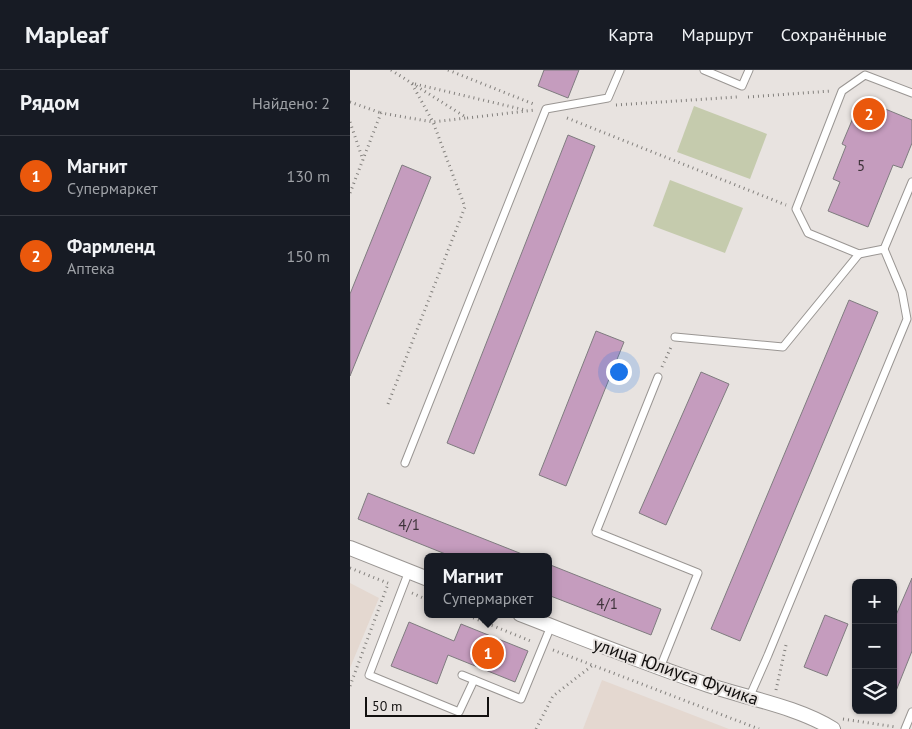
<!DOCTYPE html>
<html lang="ru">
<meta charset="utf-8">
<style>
body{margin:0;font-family:"PT Sans",sans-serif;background:#20242c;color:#f1f3f6}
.controls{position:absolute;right:15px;bottom:15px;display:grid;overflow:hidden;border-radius:8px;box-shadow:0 1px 4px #0004}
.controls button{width:45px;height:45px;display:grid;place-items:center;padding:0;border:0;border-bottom:1px solid #363941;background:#171b24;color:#f1f3f6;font:25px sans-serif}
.scale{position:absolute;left:15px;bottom:12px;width:124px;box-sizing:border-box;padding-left:5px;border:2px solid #12100f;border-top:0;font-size:14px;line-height:18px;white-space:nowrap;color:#12100f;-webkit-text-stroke:4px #e8e3e0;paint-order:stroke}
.you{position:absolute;left:268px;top:301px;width:18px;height:18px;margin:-12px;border:4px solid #fff;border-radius:50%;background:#1a73e8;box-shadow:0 0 0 8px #1a73e833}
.badge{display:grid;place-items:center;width:32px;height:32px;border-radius:50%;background:#ea580c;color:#fff;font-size:16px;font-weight:700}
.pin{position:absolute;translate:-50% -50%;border:2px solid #fff;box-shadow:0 1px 5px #0006}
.popup{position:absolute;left:74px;top:483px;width:128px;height:65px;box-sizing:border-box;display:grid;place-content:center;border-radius:8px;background:#171b24;filter:drop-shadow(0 1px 4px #0005);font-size:16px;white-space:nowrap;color:#9ea1a6}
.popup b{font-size:19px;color:#f1f3f6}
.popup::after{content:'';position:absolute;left:50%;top:100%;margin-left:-10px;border:10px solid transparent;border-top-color:#171b24}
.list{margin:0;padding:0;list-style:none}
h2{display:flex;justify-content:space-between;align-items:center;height:65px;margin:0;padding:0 20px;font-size:21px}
h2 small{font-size:16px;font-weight:400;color:#9ea1a6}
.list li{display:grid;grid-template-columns:32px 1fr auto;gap:15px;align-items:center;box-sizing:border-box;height:80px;padding:0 20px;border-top:1px solid #363941}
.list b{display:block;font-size:19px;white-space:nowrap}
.list p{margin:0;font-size:16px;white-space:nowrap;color:#9ea1a6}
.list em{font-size:16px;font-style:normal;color:#9ea1a6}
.icon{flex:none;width:28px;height:28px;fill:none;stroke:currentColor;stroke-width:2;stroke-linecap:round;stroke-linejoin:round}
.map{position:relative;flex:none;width:562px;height:659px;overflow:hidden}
header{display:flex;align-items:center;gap:30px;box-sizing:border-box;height:70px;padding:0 25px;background:#171b24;border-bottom:1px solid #363941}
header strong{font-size:24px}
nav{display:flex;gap:28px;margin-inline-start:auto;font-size:18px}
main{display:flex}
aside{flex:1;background:#171b24}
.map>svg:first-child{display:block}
.built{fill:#e4d8d0}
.green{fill:#c5cbad}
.building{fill:#c59cbe;stroke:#7f7c7f}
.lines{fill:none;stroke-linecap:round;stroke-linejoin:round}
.service-casing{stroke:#9a9693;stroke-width:9}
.minor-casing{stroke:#9a9693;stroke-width:16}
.path{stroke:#83807d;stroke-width:3;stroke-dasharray:1 4;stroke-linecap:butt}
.service{stroke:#fff;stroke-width:7}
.minor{stroke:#fff;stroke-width:14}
.labels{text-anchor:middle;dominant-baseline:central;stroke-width:4;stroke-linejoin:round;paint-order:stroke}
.number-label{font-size:15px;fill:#3f333b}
.street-label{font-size:18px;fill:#12100f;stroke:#e8e3e0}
</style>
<header>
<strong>Mapleaf</strong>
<nav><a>Карта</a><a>Маршрут</a><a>Сохранённые</a></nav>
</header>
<main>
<aside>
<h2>Рядом<small>Найдено: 2</small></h2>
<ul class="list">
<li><span class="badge">1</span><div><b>Магнит</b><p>Супермаркет</p></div><em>130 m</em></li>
<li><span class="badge">2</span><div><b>Фармленд</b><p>Аптека</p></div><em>150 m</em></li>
</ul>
</aside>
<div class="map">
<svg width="562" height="659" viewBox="0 0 562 659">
<rect width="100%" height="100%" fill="#e8e3e0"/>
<g class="built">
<polygon points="0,513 29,528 0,598"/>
<polygon points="252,610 379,659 233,659"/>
</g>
<g class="green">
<polygon points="344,36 417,64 400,109 327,82"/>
<polygon points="320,110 393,138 375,183 303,156"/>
</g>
<g class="building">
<polygon points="194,0 229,0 218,28 188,16"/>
<polygon points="511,29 562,50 562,73 552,98 543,95 518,157 478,141 490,112 483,109 496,76 492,74"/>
<polygon points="218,65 245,76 124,384 97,373"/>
<polygon points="52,95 81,107 0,306 0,224"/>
<polygon points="499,230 528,242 390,571 361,559"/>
<polygon points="246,261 274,272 216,416 189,405"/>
<polygon points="351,302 379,314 316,455 289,443"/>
<polygon points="18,423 177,486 177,487 103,487 8,449"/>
<polygon points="198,494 311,539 301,565 198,525"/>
<polygon points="562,508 562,581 544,626 543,552"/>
<polygon points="475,545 498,554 477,606 454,597"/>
<polygon points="59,552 104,571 111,554 178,581 165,612 98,585 87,614 41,596"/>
</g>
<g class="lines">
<defs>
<g id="service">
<polyline points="354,0 392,16 399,0"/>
<polyline points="534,179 562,112"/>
<polyline points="325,267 433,277 509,184"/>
<polyline points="308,307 246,462 348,503 310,598"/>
<polyline points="55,393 196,39 258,28 270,0"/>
<polyline points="59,501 19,605 109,642 124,610"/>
<polyline points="112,605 171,629 201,556"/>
<polyline points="399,628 418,585 557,249 552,222 534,179 509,184 458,163 446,139 492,21 515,5 562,23"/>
<polyline points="555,659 562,642"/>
</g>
<g id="minor">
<polyline points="0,478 78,509"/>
<path d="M170 544C232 568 294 593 358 615 397 628 448 637 483 659"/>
</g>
</defs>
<use href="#service" class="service-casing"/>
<use href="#minor" class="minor-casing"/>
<g class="path">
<polyline points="41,0 117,48 185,40"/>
<polyline points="98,0 186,35"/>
<polyline points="65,14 175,40"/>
<polyline points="398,27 481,21"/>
<polyline points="0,32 31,43"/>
<polyline points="266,35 387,27"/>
<polyline points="217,48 436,135"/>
<polyline points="0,52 13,90"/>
<polyline points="0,123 31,43 83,52 116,48"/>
<polyline points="312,297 321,277"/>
<polyline points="38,334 115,137 83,52 62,14"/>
<polyline points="0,498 40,514"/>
<polyline points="62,523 78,530"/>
<polyline points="114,544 183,572"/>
<polyline points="203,580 409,659"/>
<polyline points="0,616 38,514"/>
<polyline points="426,620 436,575"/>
<polyline points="493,649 546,657"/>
<polyline points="186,659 203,626 243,595"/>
</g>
<use href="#service" class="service"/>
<use href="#minor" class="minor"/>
</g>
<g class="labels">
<g class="number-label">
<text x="511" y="95">5</text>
<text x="59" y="454">4/1</text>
<text x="257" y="533">4/1</text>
</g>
<g class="street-label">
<text transform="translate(326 601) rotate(19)">улица Юлиуса Фучика</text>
</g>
</g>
</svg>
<div class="controls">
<button>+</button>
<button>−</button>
<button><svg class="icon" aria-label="layers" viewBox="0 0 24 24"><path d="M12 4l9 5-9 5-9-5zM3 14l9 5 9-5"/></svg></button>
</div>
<div class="scale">50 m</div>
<div class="you"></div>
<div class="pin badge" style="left:138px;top:583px">1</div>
<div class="popup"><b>Магнит</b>Супермаркет</div>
<div class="pin badge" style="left:519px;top:44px">2</div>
</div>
</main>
